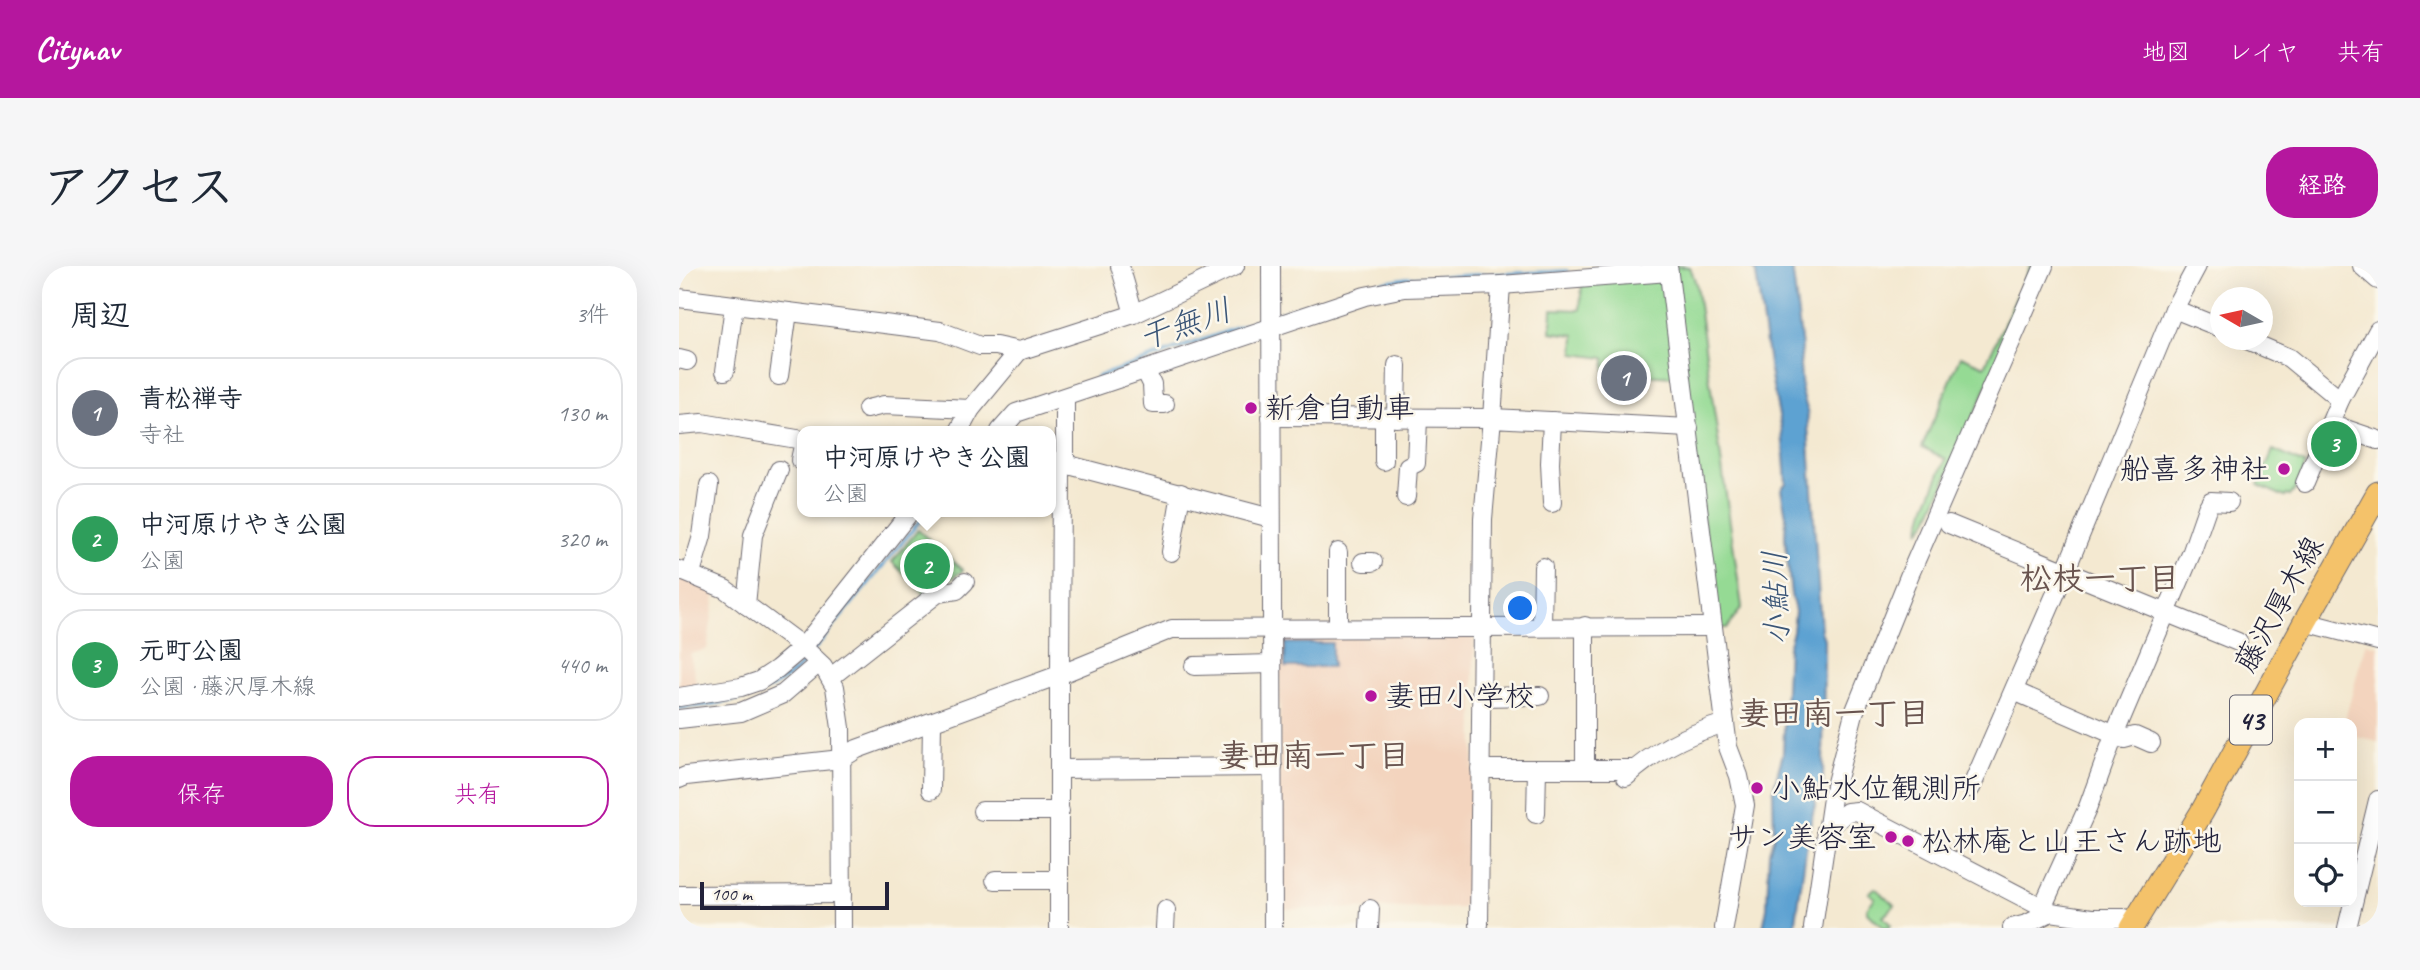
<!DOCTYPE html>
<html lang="ja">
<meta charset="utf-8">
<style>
body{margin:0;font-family:Caveat,"Klee One",sans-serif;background:#f6f6f7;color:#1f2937}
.controls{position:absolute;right:21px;bottom:21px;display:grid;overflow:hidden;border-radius:14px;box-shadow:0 7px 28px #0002}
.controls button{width:63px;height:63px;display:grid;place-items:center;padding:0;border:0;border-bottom:2px solid #e0e1e3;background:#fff;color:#1f2937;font:35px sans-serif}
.compass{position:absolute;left:1531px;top:21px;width:63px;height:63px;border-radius:50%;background:#fff;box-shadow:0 7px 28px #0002;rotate:279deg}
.scale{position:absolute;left:21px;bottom:18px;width:189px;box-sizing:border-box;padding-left:7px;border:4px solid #22223b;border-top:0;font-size:19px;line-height:24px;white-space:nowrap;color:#22223b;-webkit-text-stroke:5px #fbf7ec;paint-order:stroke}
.you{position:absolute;left:842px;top:343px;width:24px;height:24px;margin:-18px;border:5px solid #fff;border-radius:50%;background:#1a73e8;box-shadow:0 0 0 10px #1a73e833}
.badge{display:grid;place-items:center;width:46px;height:46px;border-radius:50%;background:#b5179e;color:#fff;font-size:23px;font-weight:700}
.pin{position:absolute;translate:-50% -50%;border:4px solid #fff;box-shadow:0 2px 7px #0006}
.popup{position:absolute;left:118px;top:160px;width:259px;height:91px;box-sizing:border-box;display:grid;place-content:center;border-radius:14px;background:#fff;filter:drop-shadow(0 2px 5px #0005);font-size:23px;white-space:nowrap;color:#747a83}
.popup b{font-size:26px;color:#1f2937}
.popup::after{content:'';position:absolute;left:50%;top:100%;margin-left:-14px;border:14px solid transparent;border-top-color:#fff}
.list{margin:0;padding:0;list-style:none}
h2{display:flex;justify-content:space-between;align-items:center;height:91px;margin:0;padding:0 28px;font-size:30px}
h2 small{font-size:23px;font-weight:400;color:#747a83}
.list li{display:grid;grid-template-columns:46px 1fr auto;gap:21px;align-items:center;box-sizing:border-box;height:112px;margin:0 14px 14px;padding:0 14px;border:2px solid #e0e1e3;border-radius:28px}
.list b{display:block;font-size:26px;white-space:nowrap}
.list p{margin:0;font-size:23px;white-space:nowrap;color:#747a83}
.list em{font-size:23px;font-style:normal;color:#747a83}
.actions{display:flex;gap:14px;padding:21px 28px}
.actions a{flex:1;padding:16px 0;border:2px solid #b5179e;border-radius:28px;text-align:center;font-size:24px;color:#b5179e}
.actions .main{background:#b5179e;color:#fff}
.icon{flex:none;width:38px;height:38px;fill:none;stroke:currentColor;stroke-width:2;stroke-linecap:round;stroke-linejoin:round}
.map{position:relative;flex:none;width:1699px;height:662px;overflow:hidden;border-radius:28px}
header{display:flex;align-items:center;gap:42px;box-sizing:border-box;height:98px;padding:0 35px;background:#b5179e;color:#fff}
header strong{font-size:33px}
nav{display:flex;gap:38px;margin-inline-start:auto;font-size:24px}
.intro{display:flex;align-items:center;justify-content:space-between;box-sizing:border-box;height:168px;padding:0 42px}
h1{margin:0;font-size:49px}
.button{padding:18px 32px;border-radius:28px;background:#b5179e;color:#fff;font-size:24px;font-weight:700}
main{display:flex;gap:42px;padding:0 42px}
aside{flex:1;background:#fff;border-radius:28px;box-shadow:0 7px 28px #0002}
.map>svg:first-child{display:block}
.built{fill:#f3d4be}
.green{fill:#95da94;stroke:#5c7e68;stroke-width:2}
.water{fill:#5da2d2;stroke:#406286;stroke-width:2}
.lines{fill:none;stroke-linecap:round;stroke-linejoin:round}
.stream{stroke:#5da2d2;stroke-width:3.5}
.minor-casing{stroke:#6c6870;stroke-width:20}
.major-casing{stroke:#6c6870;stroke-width:25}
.minor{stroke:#fff;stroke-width:18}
.major{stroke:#f4c26a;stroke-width:23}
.poi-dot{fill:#b5179e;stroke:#fbf7ec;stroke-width:2.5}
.labels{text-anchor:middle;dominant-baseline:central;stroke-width:5;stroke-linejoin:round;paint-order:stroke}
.shield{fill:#fbf7ec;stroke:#636270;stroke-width:2}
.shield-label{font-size:28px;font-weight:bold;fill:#22223b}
.poi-label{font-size:30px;fill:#22223b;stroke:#fbf7ec;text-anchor:start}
.street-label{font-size:30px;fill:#22223b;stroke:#fbf7ec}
.water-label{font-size:32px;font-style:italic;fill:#3a5577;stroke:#fbf7ec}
.neighbourhood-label{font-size:32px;font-weight:bold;fill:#69544f;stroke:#fbf7ec}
</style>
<header>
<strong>Citynav</strong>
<nav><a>地図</a><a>レイヤ</a><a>共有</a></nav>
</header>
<div class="intro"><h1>アクセス</h1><a class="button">経路</a></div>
<main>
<aside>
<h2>周辺<small>3件</small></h2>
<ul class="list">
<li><span class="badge" style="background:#6b7280">1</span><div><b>青松禅寺</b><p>寺社</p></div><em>130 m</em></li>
<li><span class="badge" style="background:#2e9e5b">2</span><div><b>中河原けやき公園</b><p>公園</p></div><em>320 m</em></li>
<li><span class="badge" style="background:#2e9e5b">3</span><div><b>元町公園</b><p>公園 · 藤沢厚木線</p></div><em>440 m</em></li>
</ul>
<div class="actions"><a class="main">保存</a><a>共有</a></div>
</aside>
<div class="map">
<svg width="1699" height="662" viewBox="0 0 1699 662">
<rect width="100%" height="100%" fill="#fbf7ec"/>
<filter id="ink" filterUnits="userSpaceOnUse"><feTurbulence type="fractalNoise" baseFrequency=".0143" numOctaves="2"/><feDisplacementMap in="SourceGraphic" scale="14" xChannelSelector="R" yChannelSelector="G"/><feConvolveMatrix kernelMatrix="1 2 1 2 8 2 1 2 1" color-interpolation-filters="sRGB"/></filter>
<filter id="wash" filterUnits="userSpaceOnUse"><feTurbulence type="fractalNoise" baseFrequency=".00686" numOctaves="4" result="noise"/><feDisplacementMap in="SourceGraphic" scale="28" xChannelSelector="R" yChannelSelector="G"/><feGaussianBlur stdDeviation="1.57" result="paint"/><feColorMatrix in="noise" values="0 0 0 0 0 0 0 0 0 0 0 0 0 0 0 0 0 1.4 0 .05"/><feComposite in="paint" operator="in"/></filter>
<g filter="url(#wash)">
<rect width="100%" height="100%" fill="#f4e9d1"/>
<g class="built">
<polygon points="0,309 37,324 28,383 11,388 18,420 0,424"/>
<polygon points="601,365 789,368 795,374 794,624 783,642 600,643"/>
<polygon points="1687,377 1699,380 1699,476 1673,470 1673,457 1665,457"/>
</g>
<g class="green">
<polygon points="994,0 1011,1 1017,18 1063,341 1048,362 1037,362"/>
<polygon points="1351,0 1361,0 1248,256 1240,265 1247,240 1267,193 1243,181 1282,90 1306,100"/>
<polygon points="985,8 997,111 925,107 926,92 895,88 896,69 872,66 873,43 901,44 903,16"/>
<polygon points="1594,184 1626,198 1621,217 1611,230 1608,229 1606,231 1579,219"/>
<path d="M239 264 284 304C272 315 259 319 246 329L213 296Z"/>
<polygon points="1196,622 1216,639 1204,651 1212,659 1209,662 1204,662 1188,646 1188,642 1196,632 1190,627"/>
</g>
<g class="water">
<polygon points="1071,0 1113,0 1123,82 1121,99 1123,126 1128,143 1142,365 1145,373 1144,520 1137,521 1136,539 1130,563 1116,662 1084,662 1088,642 1090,586 1095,570 1094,525 1104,487 1109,381 1114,365 1116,345 1112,329 1106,271 1107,250 1102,223 1107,217 1103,164 1091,105 1077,8 1075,2"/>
<rect x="606" y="377" width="47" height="24"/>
</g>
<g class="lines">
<g class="stream">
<polyline points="597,48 698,17 728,12 888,5"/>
<polyline points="418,111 586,52"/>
<polyline points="309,165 327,147"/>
<polyline points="134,385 248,246"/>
<path d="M0 442C48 437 94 432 127 394"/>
</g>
</g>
</g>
<g filter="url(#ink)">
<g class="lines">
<defs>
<g id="minor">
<polyline points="441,0 455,48"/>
<polyline points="592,0 594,662"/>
<polyline points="989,0 1049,481 1060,510 1066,539 1045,662"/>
<polyline points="1683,0 1699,14"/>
<polyline points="0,32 261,65 301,80 317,80 340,85 455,48 556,0"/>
<polyline points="1495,43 1542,62"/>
<polyline points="1568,74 1610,92 1661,134"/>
<polyline points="0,93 8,95"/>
<polyline points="466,104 473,118 474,138 486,138"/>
<polyline points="46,105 55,40"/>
<polyline points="100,110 109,46"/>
<polyline points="188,143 205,139 292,143"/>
<polyline points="592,151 813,152 822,19"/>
<polyline points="717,152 718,99"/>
<polyline points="1652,158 1699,174"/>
<polyline points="0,159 23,157 124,174"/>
<polyline points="280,165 292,143 340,85"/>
<polyline points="321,165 337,147 686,30 726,22 822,19 990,6"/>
<polyline points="121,194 124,180"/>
<polyline points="705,195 705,152"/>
<polyline points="386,198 386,132"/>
<polyline points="1626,217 1661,134 1699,64"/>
<polyline points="727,231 729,201 737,197 739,153"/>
<polyline points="873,237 871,197 873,155"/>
<polyline points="1270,258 1559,376"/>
<polyline points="492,286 502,227"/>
<polyline points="659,286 659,362"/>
<polyline points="684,296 694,296"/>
<polyline points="0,304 46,323 124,381 144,400 156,421 162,462 163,662"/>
<polyline points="12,307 23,270 30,219"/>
<polyline points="67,339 74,269 100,204"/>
<polyline points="1626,356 1699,375"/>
<polyline points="906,360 906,503"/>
<polyline points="863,361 864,301"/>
<polyline points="515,400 593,398"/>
<polyline points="381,408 382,201 386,198 592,252"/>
<polyline points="380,409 380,662"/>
<polyline points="152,411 259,327 278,324 286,316"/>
<polyline points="1335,425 1445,473 1456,470 1472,477"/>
<polyline points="0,431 62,421 80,415 98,403 124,381 231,246"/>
<polyline points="802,431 861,430"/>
<polyline points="0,453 62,446 104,428 140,397"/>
<polyline points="381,503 594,501"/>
<polyline points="801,503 955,503"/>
<path d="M947 511C975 485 1009 468 1046 457"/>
<polyline points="0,513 7,510 162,493 178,483 380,409 493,363 1034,361"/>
<polyline points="1292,522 1386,306 1495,43 1518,0"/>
<polyline points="252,524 253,456"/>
<polyline points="303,545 381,545"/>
<polyline points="857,548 858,503"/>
<polyline points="1147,564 1168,546 1178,545 1372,646 1348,658 1333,662"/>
<polyline points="316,614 380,614"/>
<polyline points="0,629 163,628"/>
<polyline points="1364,640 1409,541 1436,467 1512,288 1528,242 1532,235 1550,236"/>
<polyline points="1372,646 1413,652 1445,652 1456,655"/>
<polyline points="800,659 804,253 813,152 1010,162"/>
<polyline points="486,662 487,644"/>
<polyline points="690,662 691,643"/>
<polyline points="1134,662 1153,532 1175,447 1231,308 1365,0"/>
<polyline points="1668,662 1699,534"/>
</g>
<polyline id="major" points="1452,662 1523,546 1626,356 1699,227"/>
</defs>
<use href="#minor" class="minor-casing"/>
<use href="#major" class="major-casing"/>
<use href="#minor" class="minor"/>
<use href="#major" class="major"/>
</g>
</g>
<g class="poi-dot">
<circle cx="572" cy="142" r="7"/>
<circle cx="1605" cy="203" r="7"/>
<circle cx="692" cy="430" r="7"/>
<circle cx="1078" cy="522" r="7"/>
<circle cx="1212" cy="571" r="7"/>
<circle cx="1229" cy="575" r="7"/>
</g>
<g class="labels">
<rect class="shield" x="1551" y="429.5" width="42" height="49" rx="5"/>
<g class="shield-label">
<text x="1572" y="454">43</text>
</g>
<g class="poi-label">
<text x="586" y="142">新倉自動車</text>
<text x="1591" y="203" text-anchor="end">船喜多神社</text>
<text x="706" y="430">妻田小学校</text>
<text x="1092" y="522">小鮎水位観測所</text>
<text x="1198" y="571" text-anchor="end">サン美容室</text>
<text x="1243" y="575">松林庵と山王さん跡地</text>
</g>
<g class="street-label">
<text transform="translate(1600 338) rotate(-61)">藤沢厚木線</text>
</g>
<g class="water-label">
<text transform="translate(506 58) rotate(-19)">干無川</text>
<text transform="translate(1097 332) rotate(-92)">小鮎川</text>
</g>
<g class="neighbourhood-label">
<text x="1421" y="312">松枝一丁目</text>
<text x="1155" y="447">妻田南一丁目</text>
<text x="635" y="489">妻田南一丁目</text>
</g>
</g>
</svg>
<div class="controls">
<button>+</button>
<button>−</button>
<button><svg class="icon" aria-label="locate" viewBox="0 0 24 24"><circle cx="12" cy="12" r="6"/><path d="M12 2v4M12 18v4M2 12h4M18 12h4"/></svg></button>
</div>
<svg class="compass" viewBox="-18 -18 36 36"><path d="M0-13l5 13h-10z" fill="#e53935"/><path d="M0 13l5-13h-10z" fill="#747a83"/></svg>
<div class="scale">100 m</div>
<div class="you"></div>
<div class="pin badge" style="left:945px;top:112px;background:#6b7280">1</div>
<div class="pin badge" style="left:248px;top:300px;background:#2e9e5b">2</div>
<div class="popup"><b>中河原けやき公園</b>公園</div>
<div class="pin badge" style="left:1655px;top:178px;background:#2e9e5b">3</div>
</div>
</main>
